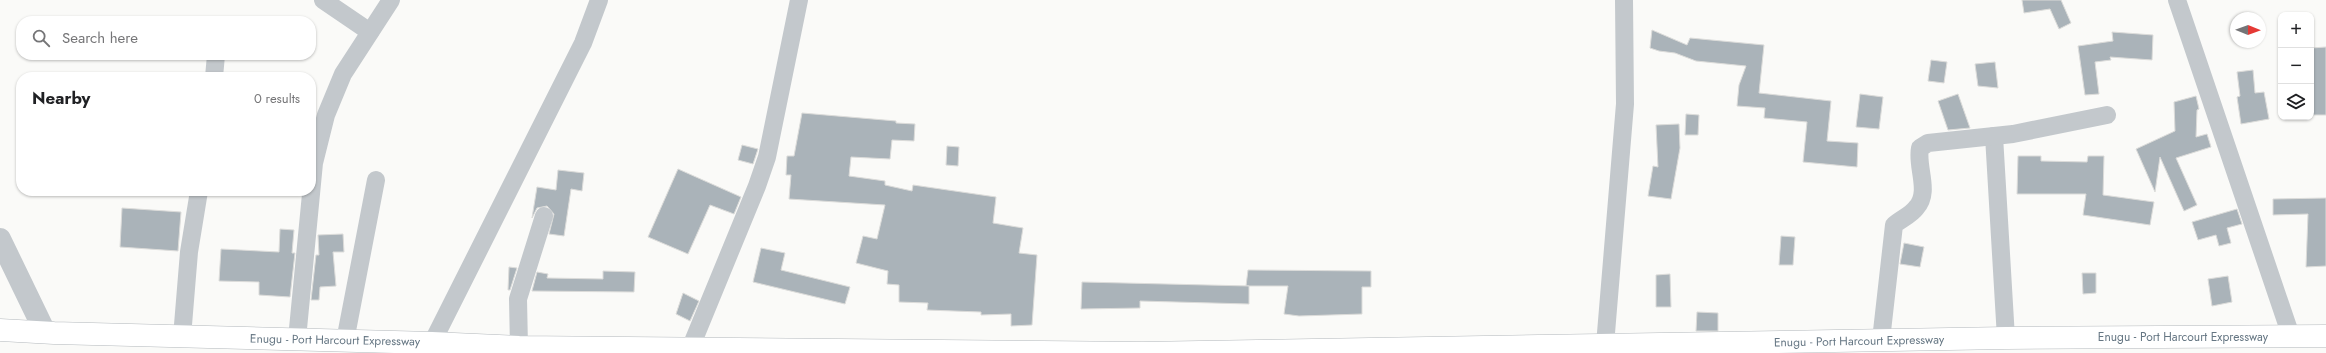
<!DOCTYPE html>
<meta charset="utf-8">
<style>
body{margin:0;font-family:Jost,sans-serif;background:#f2f2f2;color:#202124}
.controls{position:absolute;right:12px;top:12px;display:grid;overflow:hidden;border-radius:8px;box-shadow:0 1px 3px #0004}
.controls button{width:36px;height:36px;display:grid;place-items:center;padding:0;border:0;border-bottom:1px solid #e0e0e0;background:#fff;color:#202124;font:20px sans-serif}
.compass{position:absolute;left:2230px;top:12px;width:36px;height:36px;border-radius:50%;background:#fff;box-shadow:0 1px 3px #0004;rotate:91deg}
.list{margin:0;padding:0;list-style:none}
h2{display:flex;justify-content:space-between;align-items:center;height:52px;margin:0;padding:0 16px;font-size:17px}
h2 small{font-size:13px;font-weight:400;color:#757577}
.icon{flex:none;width:22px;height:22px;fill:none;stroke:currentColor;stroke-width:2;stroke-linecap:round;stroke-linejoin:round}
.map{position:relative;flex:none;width:2326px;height:353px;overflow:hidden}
.search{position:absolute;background:#fff;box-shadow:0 1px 3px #0004;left:16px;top:16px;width:300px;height:44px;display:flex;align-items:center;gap:10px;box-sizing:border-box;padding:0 14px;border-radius:16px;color:#757577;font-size:15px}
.panel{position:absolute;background:#fff;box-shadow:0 1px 3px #0004;left:16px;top:72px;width:300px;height:124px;border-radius:16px}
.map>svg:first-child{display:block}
.building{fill:#aab3b9;stroke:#dcdcda}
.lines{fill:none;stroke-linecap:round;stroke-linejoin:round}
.trunk-casing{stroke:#b4b9bd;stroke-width:23}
.minor{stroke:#c3c8cc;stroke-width:18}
.tertiary{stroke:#c3c8cc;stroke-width:22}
.trunk{stroke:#fff;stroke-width:22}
.labels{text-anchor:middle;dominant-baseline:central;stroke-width:4;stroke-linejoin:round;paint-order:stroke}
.street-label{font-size:12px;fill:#657683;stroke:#fff}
</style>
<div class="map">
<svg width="2326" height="353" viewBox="0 0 2326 353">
<rect width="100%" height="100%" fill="#fafaf8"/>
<g class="building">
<polygon points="2022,0 2061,0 2071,23 2059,29 2050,9 2024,13"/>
<polygon points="1652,30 1687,45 1690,38 1764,45 1759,93 1831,101 1827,141 1858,143 1857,167 1803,162 1807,122 1764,118 1765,108 1737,106 1739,85 1746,66 1696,61 1675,53 1659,51 1650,48"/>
<polygon points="2112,32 2153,35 2152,60 2110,57 2111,60 2095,62 2099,94 2085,95 2078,46 2113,41"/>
<polygon points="2326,47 2326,115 2311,115 2311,48"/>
<polygon points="1931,60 1947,62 1944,83 1928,81"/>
<polygon points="1995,62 1998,88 1978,86 1975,64"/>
<polygon points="2253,70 2255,93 2264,92 2269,119 2241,124 2237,97 2240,96 2237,72"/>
<polygon points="1860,94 1883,97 1879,129 1856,127"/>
<polygon points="1958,94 1970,128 1948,130 1938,101"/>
<polygon points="2196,96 2199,109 2197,110 2196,137 2207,134 2211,147 2176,158 2197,205 2184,211 2160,157 2155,192 2136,149 2175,131 2174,102"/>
<polygon points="802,113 896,121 896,123 915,124 914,141 892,140 890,159 851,157 849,176 885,181 885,185 912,191 913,185 996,197 993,223 1023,228 1019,253 1037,255 1032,325 1011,326 1011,314 981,315 981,312 927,310 928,303 899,302 899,285 887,284 888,271 856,263 863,236 877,239 885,205 789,199 791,175 786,175 787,156 794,156"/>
<polygon points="1686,114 1699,115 1698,135 1685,135"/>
<polygon points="1679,124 1680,148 1671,199 1648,196 1653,166 1658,167 1656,125"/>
<polygon points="742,145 758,149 753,164 738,160"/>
<polygon points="947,146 959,147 958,166 946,165"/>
<polygon points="2018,156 2041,156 2041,161 2087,162 2088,156 2104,156 2103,195 2154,202 2150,225 2083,215 2086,194 2017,194"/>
<polygon points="678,169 741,197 734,214 710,205 688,254 648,237"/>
<polygon points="558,170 584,173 582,191 571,189 564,236 549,234 554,214 547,206 537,208 532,218 537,187 556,190"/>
<polygon points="2326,198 2326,266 2306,267 2308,214 2273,215 2273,199"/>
<polygon points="122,208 181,212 178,251 120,247"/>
<polygon points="2237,209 2242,224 2227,228 2231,243 2219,246 2216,235 2198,240 2192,222"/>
<polygon points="280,229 294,230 292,253 295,253 290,297 259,295 259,282 219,281 221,249 279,252"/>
<polygon points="343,234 344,252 333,252 336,286 320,287 319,300 311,300 316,255 319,255 318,235"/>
<polygon points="1781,236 1795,237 1793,265 1779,265"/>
<polygon points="1904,243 1924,247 1920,267 1900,264"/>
<polygon points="761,248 785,253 781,270 850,287 845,304 753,282"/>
<polygon points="509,267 517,268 510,290 508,290"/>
<polygon points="1248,270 1371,271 1371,287 1362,287 1362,314 1299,316 1284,314 1288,286 1246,286"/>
<polygon points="603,271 635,272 634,292 532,291 537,272 548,274 547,278 603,279"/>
<polygon points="2082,273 2096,273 2096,293 2083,294"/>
<polygon points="1670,274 1671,307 1656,307 1656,275"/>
<polygon points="2228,276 2232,302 2212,306 2208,279"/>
<polygon points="1082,282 1249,286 1249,304 1140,301 1140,308 1081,309"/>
<polygon points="683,293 699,301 690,321 676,314"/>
<polygon points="1697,312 1718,313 1718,331 1696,331"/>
</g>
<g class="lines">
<defs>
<polyline id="trunk" points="0,330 54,333 432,343 519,347 1142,353 2006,338 2326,336"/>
</defs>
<use href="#trunk" class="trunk-casing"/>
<g class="minor">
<polyline points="323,0 370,32"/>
<polyline points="2177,0 2291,336"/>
<polyline points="214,77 216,55"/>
<polyline points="1994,136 2006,338"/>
<polyline points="182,337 189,252 199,191"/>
<polyline points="297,339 314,163 326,115 343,74 391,0"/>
<path d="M1881 340 1894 225C1901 219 1911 215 1916 208 1931 192 1916 167 1920 148L1928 143 2013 134 2107 115"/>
<polyline points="345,341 376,180"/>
<polyline points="432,343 583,43 599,0"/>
<polyline points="1605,345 1625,104 1624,0"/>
<polyline points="519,347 518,299 544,216"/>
<polyline points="690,349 757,186 767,157 799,0"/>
</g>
<polyline class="tertiary" points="0,239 45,332"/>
<use href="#trunk" class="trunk"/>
</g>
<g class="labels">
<g class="street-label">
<text x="2183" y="337">Enugu - Port Harcourt Expressway</text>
<text transform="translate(335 340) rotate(1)">Enugu - Port Harcourt Expressway</text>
<text transform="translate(1859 341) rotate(-1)">Enugu - Port Harcourt Expressway</text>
</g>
</g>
</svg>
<div class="controls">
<button>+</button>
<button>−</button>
<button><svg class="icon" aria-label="layers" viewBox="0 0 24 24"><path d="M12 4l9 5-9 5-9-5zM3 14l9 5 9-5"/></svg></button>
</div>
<svg class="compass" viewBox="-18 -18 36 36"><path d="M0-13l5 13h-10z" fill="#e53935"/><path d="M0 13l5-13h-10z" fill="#757577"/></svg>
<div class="search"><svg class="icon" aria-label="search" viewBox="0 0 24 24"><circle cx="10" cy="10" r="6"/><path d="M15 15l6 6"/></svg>Search here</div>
<section class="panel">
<h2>Nearby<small>0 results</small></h2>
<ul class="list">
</ul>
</section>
</div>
